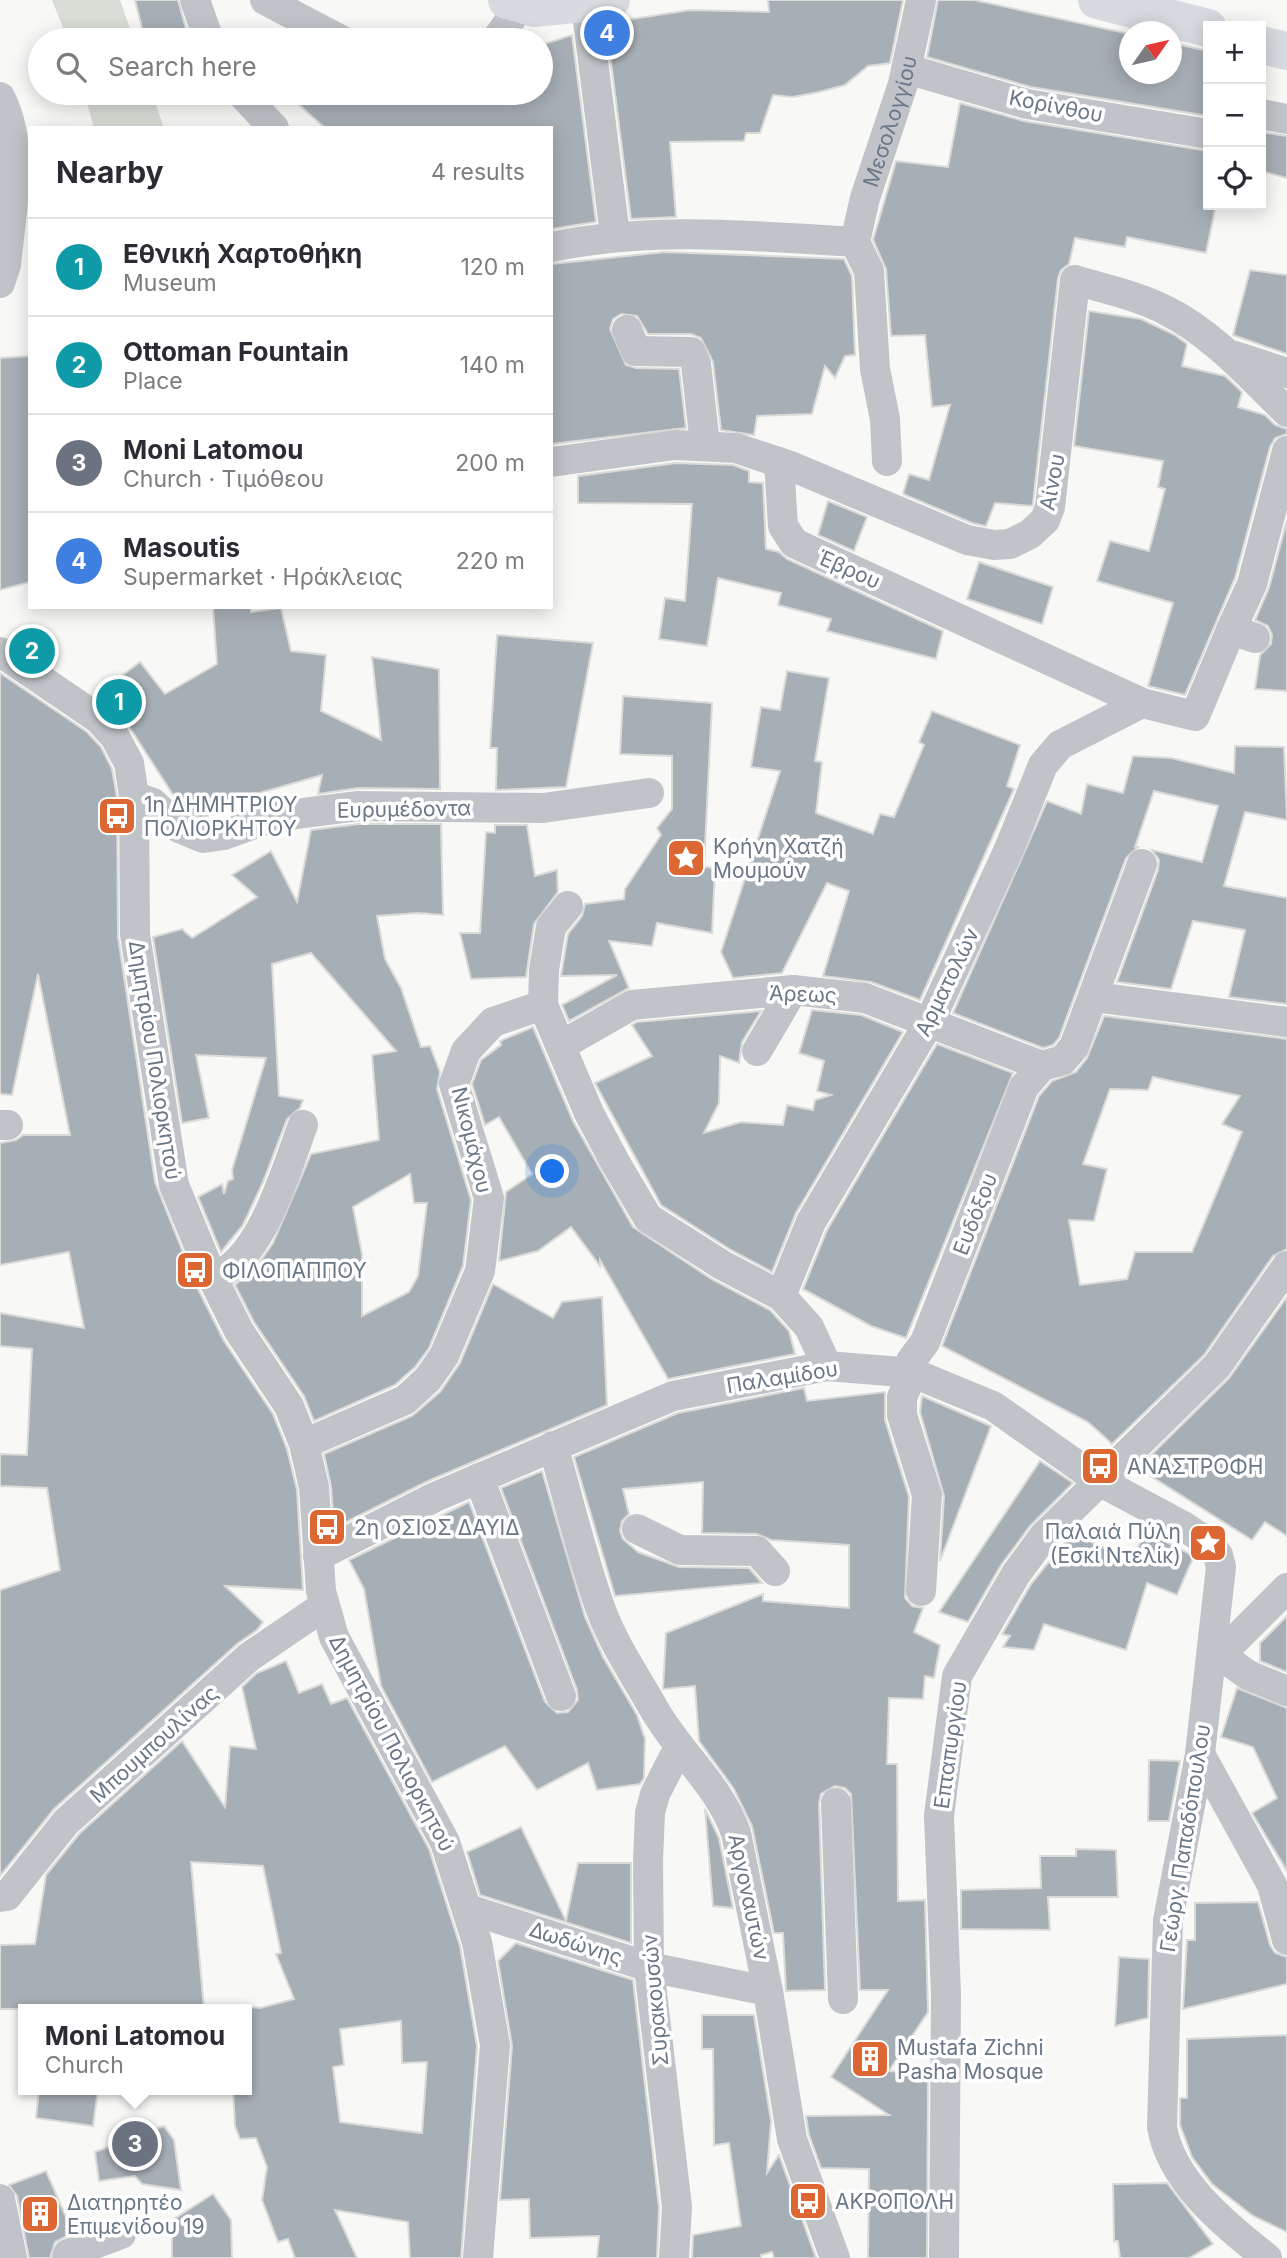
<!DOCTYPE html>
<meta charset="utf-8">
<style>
body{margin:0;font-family:Inter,sans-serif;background:#f7f7f7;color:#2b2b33}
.controls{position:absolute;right:21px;top:21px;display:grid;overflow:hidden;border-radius:0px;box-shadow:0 4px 18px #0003}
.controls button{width:63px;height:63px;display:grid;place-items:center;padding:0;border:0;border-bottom:2px solid #e1e1e2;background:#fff;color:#2b2b33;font:35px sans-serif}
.compass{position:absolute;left:1119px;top:21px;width:63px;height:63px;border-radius:50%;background:#fff;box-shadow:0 4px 18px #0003;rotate:56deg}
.you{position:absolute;left:553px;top:1172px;width:24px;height:24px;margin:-18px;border:5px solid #fff;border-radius:50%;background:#1a73e8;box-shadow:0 0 0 10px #1a73e833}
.badge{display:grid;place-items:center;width:46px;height:46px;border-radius:50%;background:#d93025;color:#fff;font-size:23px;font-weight:700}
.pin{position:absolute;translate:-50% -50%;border:4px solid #fff;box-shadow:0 2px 7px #0006}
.popup{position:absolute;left:18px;top:2004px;width:234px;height:91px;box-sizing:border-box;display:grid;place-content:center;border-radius:0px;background:#fff;filter:drop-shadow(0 2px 5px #0005);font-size:23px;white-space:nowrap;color:#7c7c81}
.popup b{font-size:26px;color:#2b2b33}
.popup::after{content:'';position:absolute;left:50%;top:100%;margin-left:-14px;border:14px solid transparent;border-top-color:#fff}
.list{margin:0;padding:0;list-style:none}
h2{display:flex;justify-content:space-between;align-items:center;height:91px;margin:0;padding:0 28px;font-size:30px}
h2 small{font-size:23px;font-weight:400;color:#7c7c81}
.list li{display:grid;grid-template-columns:46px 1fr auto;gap:21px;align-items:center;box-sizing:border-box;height:98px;padding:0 28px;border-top:2px solid #e1e1e2}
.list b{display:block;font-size:26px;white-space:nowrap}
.list p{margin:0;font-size:23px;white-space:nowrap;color:#7c7c81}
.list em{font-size:23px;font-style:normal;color:#7c7c81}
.icon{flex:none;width:38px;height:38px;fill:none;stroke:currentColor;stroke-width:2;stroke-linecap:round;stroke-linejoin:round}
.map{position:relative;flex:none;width:1287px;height:2258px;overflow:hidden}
.search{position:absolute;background:#fff;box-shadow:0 4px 18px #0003;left:28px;top:28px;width:525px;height:77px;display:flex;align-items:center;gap:18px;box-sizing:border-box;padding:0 24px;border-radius:38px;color:#7c7c81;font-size:26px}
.panel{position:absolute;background:#fff;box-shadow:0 4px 18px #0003;left:28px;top:126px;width:525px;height:483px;border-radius:0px}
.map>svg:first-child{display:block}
.green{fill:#d8ddd6}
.building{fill:#a7afb6;stroke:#dadbd9;stroke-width:2;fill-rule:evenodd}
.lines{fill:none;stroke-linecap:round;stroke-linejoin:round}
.street{stroke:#c0c4c8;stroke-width:30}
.secondary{stroke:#d7dbdf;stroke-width:38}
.labels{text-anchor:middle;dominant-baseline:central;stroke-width:7;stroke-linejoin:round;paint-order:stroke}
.street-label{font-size:21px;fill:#697786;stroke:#fff}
.poi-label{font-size:21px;fill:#697786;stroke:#fff;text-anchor:start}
</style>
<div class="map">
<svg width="1287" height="2258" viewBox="0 0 1287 2258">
<rect width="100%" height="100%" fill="#f8f9f6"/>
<g class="green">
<polygon points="52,0 120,0 134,40 68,40"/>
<polygon points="84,93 152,93 164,128 94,128"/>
</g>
<g class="building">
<polygon points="135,0 178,0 189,40 145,40"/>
<polygon points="768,0 903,0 890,63 868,66 845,85 819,92 793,97 773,95 760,133 746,133 744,141 670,142 676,217 631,219 606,23 690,10 769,12"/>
<polygon points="938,0 974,0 1130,34 1130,74 1172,74 1172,43 1208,51 1208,116 1031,87 927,57"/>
<polygon points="572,35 596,222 551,229 551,128 325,128 286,93 541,93 541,45"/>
<polygon points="960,103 1024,121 1208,151 1208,205 1216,205 1206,253 1127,237 1125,247 1075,238 1069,264 1061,270 1058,278 1033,503 1032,506 995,503 986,526 972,523 903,494 909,474 929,480 950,405 932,407 925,335 891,336 886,269 873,240 896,161 948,167"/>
<polygon points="1261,132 1287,136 1287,178 1261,171"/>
<polygon points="665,252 844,259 852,276 855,355 845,356 835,378 825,366 812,414 757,416 754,435 721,430 713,362 701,338 691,334 648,334 637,316 621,314 613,319 610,329 626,365 636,368 679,369 686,428 551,444 551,264"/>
<polygon points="1250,270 1287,275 1287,354 1233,335"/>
<polygon points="1089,311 1141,319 1175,335 1187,344 1182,366 1225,376 1242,392 1238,407 1265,415 1275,425 1287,429 1287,434 1275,438 1270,447 1235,578 1185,695 1148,686 1173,603 1097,581 1110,541 1149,551 1165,489 1158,487 1163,461 1074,446"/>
<polygon points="30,356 30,582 0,590 0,358"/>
<polygon points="676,463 733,465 749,471 749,482 763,483 766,549 779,552 787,559 943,631 936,659 827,631 831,619 778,605 781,593 718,578 707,646 659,639 665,598 685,601 692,504 578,503 578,476"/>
<polygon points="828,501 867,517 854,551 818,535"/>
<polygon points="1287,520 1287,691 1255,689 1260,655 1271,644 1272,635 1268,626 1255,620 1269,588"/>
<polygon points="979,562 1053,587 1042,624 967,599"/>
<polygon points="213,607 251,607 251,612 281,608 291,651 326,655 321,711 381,740 372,657 439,669 440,789 358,788 318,794 322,775 211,807 211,814 202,819 189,813 179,804 128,725 112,707 95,696 140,662 165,694 217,664"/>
<polygon points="497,635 593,643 566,787 496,790 497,748 490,748"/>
<polygon points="787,671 829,678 815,761 822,762 816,813 873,834 880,814 894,817 924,745 919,742 932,711 1020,745 1007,786 1014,789 920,1000 871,982 823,976 849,891 827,883 782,973 733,978 721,952 780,771 751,767 761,707 780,710"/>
<polygon points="0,673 87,732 101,747 112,769 117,797 118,937 155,1182 196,1285 224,1341 273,1414 287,1449 297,1490 303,1590 225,1586 263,1622 257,1630 237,1644 54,1809 0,1876 0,1590 60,1570 47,1488 0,1486 0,1454 27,1455 32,1349 0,1346 0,1313 84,1328 69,1252 0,1265 0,1143 16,1140 23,1135 70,1135 38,974 12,1095 0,1094"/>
<polygon points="623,696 712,703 704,867 715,868 712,933 657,923 652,946 609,941 629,988 569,1021 562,1005 617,975 561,976 568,934 582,916 585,904 624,899 625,889 661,835 657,828 672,809 672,756 620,754"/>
<polygon points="1235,746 1284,747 1287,820 1245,812 1224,886 1287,898 1287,1004 1229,997 1245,930 1193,921 1171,989 1117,982 1158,870 1159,860 1152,850 1202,862 1218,806 1154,791 1135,847 1138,847 1126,858 1059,1038 1053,1045 1043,1048 953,1013 1047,801 1081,814 1087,784 1123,793 1133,756 1171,758 1234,773"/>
<path d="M359 824H441L443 915 418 913 377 916 385 959 401 988 421 1047 430 1046 440 1072 437 1089 471 1200 463 1266 429 1348 415 1367 395 1385 314 1421 304 1396 254 1322 235 1285 257 1266 273 1243 311 1154 379 1140 372 1055 396 1051 311 953 272 964 279 1096 303 1100 300 1108 287 1119 263 1182 243 1225 221 1252 198 1197 222 1184 224 1194 228 1181 233 1179 232 1170 266 1058 196 1055 209 1118 182 1123 153 937 182 929 192 938 257 897 232 875 271 851 297 902 311 830ZM410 1174 414 1203H427L418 1276 409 1292 362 1316V1254L353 1207Z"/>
<polygon points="495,825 527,825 535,876 557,870 558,892 534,924 526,977 471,979 460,933 480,933 486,832 495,833"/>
<polygon points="812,1010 861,1015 903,1032 796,1213 772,1272 731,1250 661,1205 595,1083 652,1056 632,1025 637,1022 761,1011 742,1042 739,1063 720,1056 719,1103 704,1133 741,1122 783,1125 787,1105 813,1110 815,1100 831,1095 817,1091 824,1061 799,1053"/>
<path d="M1104 1016 1287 1039V1249L1273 1256 1204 1355 1112 1444 1088 1422 942 1346 1039 1096 1052 1081 1076 1072 1087 1058ZM1153 1077 1240 1096 1222 1124 1242 1132 1192 1252H1135L1127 1279 1080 1285 1069 1220 1094 1221 1107 1169 1083 1164 1110 1089 1148 1090Z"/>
<polygon points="533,1027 573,1121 633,1227 713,1280 770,1310 789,1331 795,1354 668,1379 600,1260 600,1266 571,1227 538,1251 499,1261 506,1192 532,1174 499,1117 485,1125 472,1084 481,1060 501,1045 500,1041"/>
<polygon points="937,1044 1013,1073 906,1338 871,1326 803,1289 827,1230"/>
<polygon points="493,1284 553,1318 562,1302 602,1297 607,1405 428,1481 334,1528 331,1486 324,1454 412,1416 440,1392 460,1363"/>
<polygon points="1287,1297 1287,1536 1265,1522 1252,1540 1138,1468 1229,1378"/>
<polygon points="804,1388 807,1401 885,1392 885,1420 909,1497 905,1598 912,1606 923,1608 914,1632 940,1645 934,1678 925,1676 923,1699 889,1698 887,1764 897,1764 898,1901 925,1900 928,2012 889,2071 928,2075 927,2258 868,2258 869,2169 821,2168 809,2135 806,2116 889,2115 831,2077 888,1990 860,1990 851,1794 845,1788 835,1786 821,1794 819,1803 825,1990 786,1991 783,1933 774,1933 752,1826 734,1789 699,1741 695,1686 663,1689 666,1633 763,1594 763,1601 849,1608 849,1545 771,1540 757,1534 702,1533 703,1482 623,1489 629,1514 622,1521 620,1531 623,1539 638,1552 679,1567 749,1568 762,1583 615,1596 574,1457 678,1413"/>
<polygon points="922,1396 991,1426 940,1561 944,1496 920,1412"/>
<polygon points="1040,1461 1073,1483 1030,1526 1001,1565 968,1622 939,1612"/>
<polygon points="542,1471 585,1617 603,1657 637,1715 645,1739 644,1778 640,1784 597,1790 588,1763 537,1790 505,1746 432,1782 381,1686 364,1589 349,1560 469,1502 545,1702 557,1713 568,1712 578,1700 577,1690 501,1488"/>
<polygon points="1145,1531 1194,1556 1177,1595 1147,1583 1126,1650 1044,1624 1034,1650 1003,1647 1010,1636 1002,1634 1031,1584 1072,1533 1132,1561"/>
<polygon points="1287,1616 1287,1672 1260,1661 1260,1643"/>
<path d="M286 1661 299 1693 322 1684 331 1704 347 1698 429 1849 460 1946 477 2046 461 2258H410L408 2222 335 2210 357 2258H295L288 2239 278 2242 262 2200 267 2167 256 2138 240 2139 235 2126 233 2090H247V2007L260 2008 294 1999 276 1954 281 1953 263 1866 191 1862 204 2009H0V1945L35 1944 46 1875 79 1834 182 1741 225 1807 230 1746 256 1749 242 1687 257 1673ZM401 2021 402 2063 427 2062 422 2133 340 2122 333 2067 344 2065 340 2029Z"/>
<polygon points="1237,1688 1287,1708 1287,1871 1252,1813 1277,1798 1253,1747 1221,1737"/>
<polygon points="1149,1760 1180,1761 1169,1821 1148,1821"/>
<polygon points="705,1809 719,1838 733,1908 713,1906"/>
<polygon points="521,1827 566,1921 578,1863 631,1863 631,1943 480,1895 467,1852"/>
<polygon points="1076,1849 1116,1850 1118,1897 1048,1897 1050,1930 961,1929 961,1890 1041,1888 1040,1856 1076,1856"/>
<polygon points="1258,1902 1270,1945 1275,1953 1287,1957 1287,1984 1183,2009 1187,1940 1195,1940 1195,1903"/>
<polygon points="516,1943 633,1980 659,2208 657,2258 597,2258 599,2236 530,2238 529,2199 500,2200 512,2046 498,1961"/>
<polygon points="1119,1957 1149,1959 1148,2018 1115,2026"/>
<polygon points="702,2015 754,2015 771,2121 767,2173 779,2155 816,2258 774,2258 772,2252 761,2255 761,2258 692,2258 693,2235 741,2226 729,2143 714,2145 713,2049 702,2049"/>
<polygon points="1287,2035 1287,2232 1253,2216 1212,2184 1192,2157 1180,2125 1180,2098 1187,2098 1187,2039"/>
<polygon points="39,2090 98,2090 93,2126 36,2118"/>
<polygon points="164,2126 174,2140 181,2190 142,2184 135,2176 99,2181 95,2152"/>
<polygon points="46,2171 73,2233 55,2242 50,2258 29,2258 17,2196 9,2185"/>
<polygon points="1167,2183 1213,2244 1189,2258 1120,2258 1118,2241 1114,2241 1113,2184"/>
<polygon points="213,2194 231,2220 232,2258 172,2258 172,2233 166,2224"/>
</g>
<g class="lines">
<g class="street">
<polyline points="195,0 209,40"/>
<polyline points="265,0 341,40"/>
<polyline points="586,5 615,235"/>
<polyline points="496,40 520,6"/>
<polyline points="907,69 1027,104 1208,134"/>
<polyline points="241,93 274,128"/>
<path d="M0 97C26 147 11 211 6 265L0 283"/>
<polyline points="1261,114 1287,119"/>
<path id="s1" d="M855 242 865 198 903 84 921 0"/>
<polyline points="855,242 869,271 875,369 885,419 887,461"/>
<path d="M551 247C652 226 753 236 855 242"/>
<polyline points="627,330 636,351 691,352 696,364 705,444"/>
<polyline points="1235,356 1287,373"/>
<path d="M551 462 675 445 736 448 793 467 967 540 994 545 1010 544 1030 534 1045 520 1050 507 1075 280C1105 289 1139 296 1167 311 1213 334 1251 377 1287 412"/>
<polyline points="779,462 783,526 794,543 1142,703 1195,716 1231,630 1255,638"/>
<polyline points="1231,630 1252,584 1287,451"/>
<polyline points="0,652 99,719 115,737 129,763 134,796 135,934 174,1185 212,1277 239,1331 289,1406 304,1444 314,1487 321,1591 334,1637 445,1842 477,1942 495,2045 478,2258"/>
<polyline points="134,796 153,803 179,828 203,838 224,835 273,817 358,806 543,808 649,793"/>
<polyline points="568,906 551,927 544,970 543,1005 589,1113 615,1162 648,1218 722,1265 781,1296 809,1327 827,1366"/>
<polyline points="1094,997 1287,1022"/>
<polyline points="562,1045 632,1005 793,990 865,998 1042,1066"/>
<polyline points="757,1051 793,990"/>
<polyline points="0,1125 8,1125"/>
<path d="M212 1277C261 1263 286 1169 303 1125"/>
<polyline points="781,1296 811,1222 930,1021 1009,849 1043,765 1060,745 1142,703"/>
<polyline points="304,1444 405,1400 428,1379 444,1356 480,1271 489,1198 454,1084 466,1051 493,1022 543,1005"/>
<path d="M553 1446C569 1501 582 1557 601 1610 614 1645 636 1677 654 1709 679 1753 719 1785 736 1833L768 1991 792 2139 835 2258"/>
<polyline points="479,1478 561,1696"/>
<polyline points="637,1529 680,1550 757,1551 775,1571"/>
<path d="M318 1556 435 1497 673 1396 827 1366 913 1373 993 1406 1101 1482 1185 1527 1208 1543 1218 1555 1221 1567 1200 1754 1168 1920 1162 2127C1171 2181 1225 2225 1267 2258"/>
<polyline points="921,1591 927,1495 902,1415 902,1397 913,1373 911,1361 925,1342 1024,1087 1042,1066 1063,1060 1074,1047 1142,864"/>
<polyline points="1212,1649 1234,1641 1287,1588"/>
<polyline points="1212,1649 1248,1675 1287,1691"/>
<polyline points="1200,1754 1272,1885 1287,1940"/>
<polyline points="836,1803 843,1999"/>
<polyline points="0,1897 7,1896 66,1822 249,1657 324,1606"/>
<polyline points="468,1909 649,1967 768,1991"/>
<polyline points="0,2199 12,2258"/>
<polyline points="67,2258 68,2254 121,2234"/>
<polyline points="674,2258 677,2207 649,1967 648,1861 650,1813 655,1794 679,1747"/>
<polyline points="944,2258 946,1995 939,1816 957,1676 1016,1574 1044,1536 1217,1366 1287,1266"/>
</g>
<g class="secondary">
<polyline points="507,0 535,8 611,0"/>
<polyline points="1097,0 1208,28"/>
<polyline points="1261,45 1287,51"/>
</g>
</g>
<defs>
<symbol id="bus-square" viewBox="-11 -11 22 22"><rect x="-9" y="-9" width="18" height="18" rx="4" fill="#dd6732" stroke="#fff"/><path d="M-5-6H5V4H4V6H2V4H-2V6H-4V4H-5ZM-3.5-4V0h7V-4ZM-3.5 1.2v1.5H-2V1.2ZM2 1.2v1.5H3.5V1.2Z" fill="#fff"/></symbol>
<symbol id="sight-square" viewBox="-11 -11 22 22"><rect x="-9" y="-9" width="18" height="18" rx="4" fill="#dd6732" stroke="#fff"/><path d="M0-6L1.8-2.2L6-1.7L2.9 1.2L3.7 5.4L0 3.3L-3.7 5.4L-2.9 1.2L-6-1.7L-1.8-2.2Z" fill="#fff"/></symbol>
<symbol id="building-square" viewBox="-11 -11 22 22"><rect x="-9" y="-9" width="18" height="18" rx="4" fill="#dd6732" stroke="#fff"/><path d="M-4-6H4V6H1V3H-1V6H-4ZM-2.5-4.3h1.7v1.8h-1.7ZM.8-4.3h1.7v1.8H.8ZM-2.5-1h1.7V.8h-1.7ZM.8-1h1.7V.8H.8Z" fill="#fff"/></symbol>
</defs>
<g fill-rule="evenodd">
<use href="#bus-square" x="95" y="794" width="44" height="44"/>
<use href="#sight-square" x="664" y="836" width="44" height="44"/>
<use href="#bus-square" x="173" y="1248" width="44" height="44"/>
<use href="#bus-square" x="1078" y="1444" width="44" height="44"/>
<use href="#bus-square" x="305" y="1505" width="44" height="44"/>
<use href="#sight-square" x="1186" y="1521" width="44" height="44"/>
<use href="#building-square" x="848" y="2037" width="44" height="44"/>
<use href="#bus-square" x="786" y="2179" width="44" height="44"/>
<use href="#building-square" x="18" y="2192" width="44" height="44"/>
</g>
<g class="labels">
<g class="street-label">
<text transform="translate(1056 106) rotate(11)">Κορίνθου</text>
<text stroke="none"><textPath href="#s1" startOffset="126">Μεσολογγίου</textPath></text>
<text transform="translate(1052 482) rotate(-79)">Αίνου</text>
<text transform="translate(849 569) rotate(24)">Έβρου</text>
<text transform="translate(404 809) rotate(-1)">Ευρυμέδοντα</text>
<text transform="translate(947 982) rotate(-64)">Αρματολών</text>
<text transform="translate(803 994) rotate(2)">Άρεως</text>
<text transform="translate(155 1060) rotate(81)">Δημητρίου Πολιορκητού</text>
<text transform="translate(472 1140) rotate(76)">Νικομάχου</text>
<text transform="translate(975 1214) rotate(-69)">Ευδόξου</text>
<text transform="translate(782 1377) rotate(-9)">Παλαμίδου</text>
<text transform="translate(392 1743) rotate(62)">Δημητρίου Πολιορκητού</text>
<text transform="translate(154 1744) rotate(-42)">Μπουμπουλίνας</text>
<text transform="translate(950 1745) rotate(-82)">Επταπυργίου</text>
<text transform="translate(1185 1838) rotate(-81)">Γεώργ. Παπαδόπουλου</text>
<text transform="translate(749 1897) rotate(78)">Αργοναυτών</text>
<text transform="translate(576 1943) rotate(18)">Δωδώνης</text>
<text transform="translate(655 2000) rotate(-95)">Συρακουσών</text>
</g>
<g class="poi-label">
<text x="144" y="804">1η ΔΗΜΗΤΡΙΟΥ<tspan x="144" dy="24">ΠΟΛΙΟΡΚΗΤΟΥ</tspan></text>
<text x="713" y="846">Κρήνη Χατζή<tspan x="713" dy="24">Μουμούν</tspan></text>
<text x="222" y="1270">ΦΙΛΟΠΑΠΠΟΥ</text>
<text x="1127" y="1466">ΑΝΑΣΤΡΟΦΗ</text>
<text x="354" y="1527">2η ΟΣΙΟΣ ΔΑΥΙΔ</text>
<text x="1181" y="1531" text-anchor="end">Παλαιά Πύλη<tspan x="1181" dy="24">(Εσκί Ντελίκ)</tspan></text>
<text x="897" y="2047">Mustafa Zichni<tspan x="897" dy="24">Pasha Mosque</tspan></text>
<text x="835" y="2201">ΑΚΡΟΠΟΛΗ</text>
<text x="67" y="2202">Διατηρητέο<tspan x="67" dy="24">Επιμενίδου 19</tspan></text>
</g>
</g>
</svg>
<div class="controls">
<button>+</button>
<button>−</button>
<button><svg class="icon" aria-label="locate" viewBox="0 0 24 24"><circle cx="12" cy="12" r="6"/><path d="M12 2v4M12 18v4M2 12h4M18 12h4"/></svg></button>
</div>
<svg class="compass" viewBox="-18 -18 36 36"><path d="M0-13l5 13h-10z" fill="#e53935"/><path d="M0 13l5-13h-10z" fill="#7c7c81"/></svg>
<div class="you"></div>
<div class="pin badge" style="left:119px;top:702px;background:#0f9aa8">1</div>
<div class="pin badge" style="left:32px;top:651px;background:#0f9aa8">2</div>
<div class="pin badge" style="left:135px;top:2144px;background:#6b7280">3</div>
<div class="popup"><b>Moni Latomou</b>Church</div>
<div class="pin badge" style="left:607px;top:33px;background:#3f7fe0">4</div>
<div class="search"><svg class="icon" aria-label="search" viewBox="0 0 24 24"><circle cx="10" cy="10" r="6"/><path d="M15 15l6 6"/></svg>Search here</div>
<section class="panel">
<h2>Nearby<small>4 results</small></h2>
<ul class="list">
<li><span class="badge" style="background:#0f9aa8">1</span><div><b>Εθνική Χαρτοθήκη</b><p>Museum</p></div><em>120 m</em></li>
<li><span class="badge" style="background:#0f9aa8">2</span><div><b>Ottoman Fountain</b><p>Place</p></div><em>140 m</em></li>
<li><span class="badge" style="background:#6b7280">3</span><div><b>Moni Latomou</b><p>Church · Τιμόθεου</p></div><em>200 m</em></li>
<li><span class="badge" style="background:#3f7fe0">4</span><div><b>Masoutis</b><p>Supermarket · Ηράκλειας</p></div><em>220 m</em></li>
</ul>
</section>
</div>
